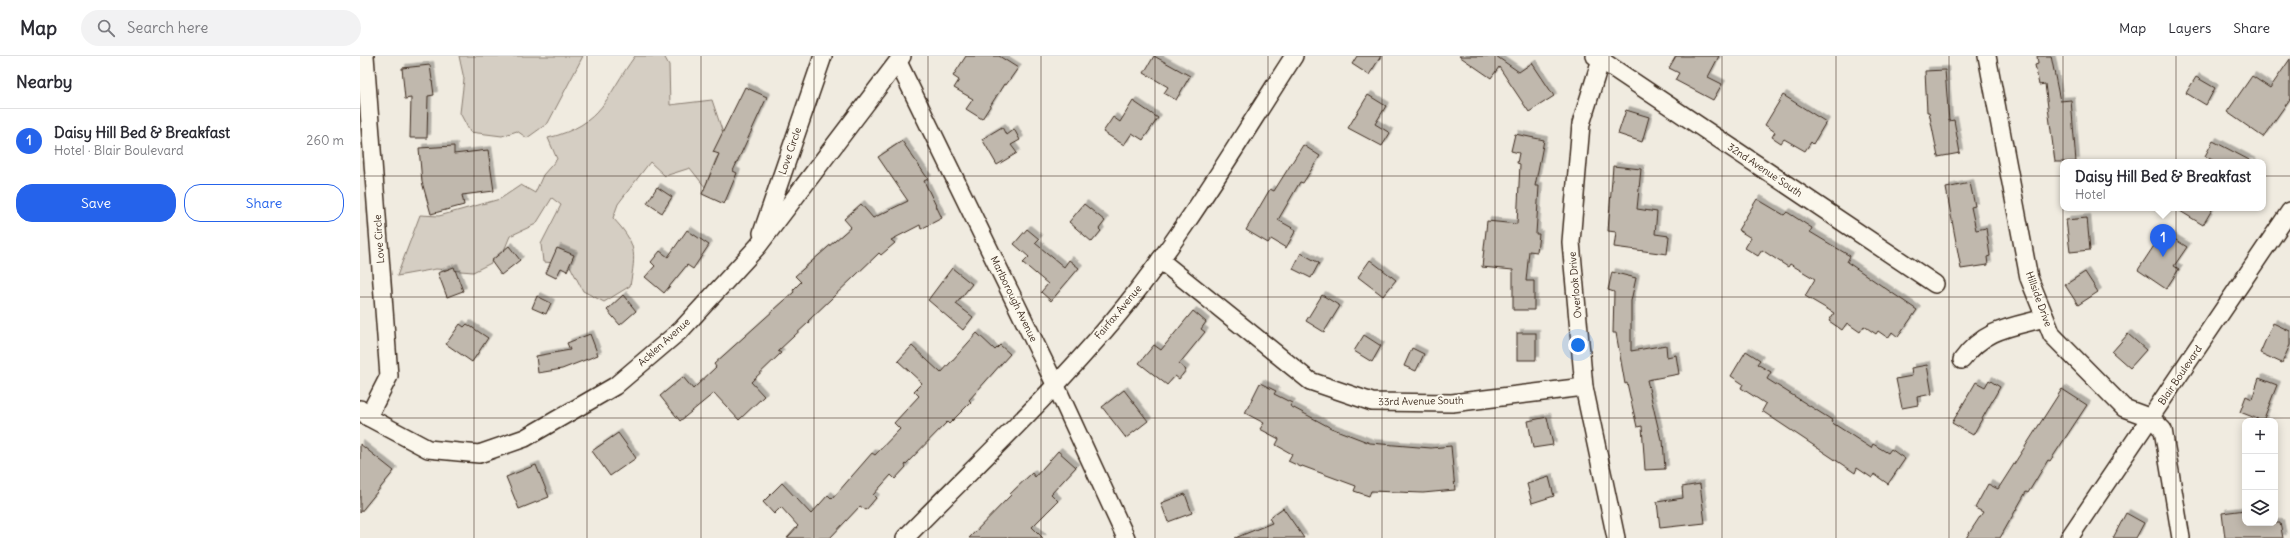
<!DOCTYPE html>
<meta charset="utf-8">
<style>
body{margin:0;font-family:Delius,sans-serif;background:#f2f2f3;color:#2b2b33}
.controls{position:absolute;right:12px;bottom:12px;display:grid;overflow:hidden;border-radius:8px;box-shadow:0 2px 10px #0003}
.controls button{width:36px;height:36px;display:grid;place-items:center;padding:0;border:0;border-bottom:1px solid #e1e1e2;background:#fff;color:#2b2b33;font:20px sans-serif}
.you{position:absolute;left:1218px;top:289px;width:14px;height:14px;margin:-10px;border:3px solid #fff;border-radius:50%;background:#1a73e8;box-shadow:0 0 0 6px #1a73e833}
.badge{display:grid;place-items:center;width:26px;height:26px;border-radius:50%;background:#2563eb;color:#fff;font-size:13px;font-weight:700}
.pin{position:absolute;translate:-50% -33px;filter:drop-shadow(0 1px 2px #0008)}
.pin::after{content:'';position:absolute;top:21px;width:14px;height:12px;background:inherit;clip-path:polygon(0 0,100% 0,50% 100%)}
.popup{position:absolute;left:1700px;top:103px;width:206px;height:52px;box-sizing:border-box;display:grid;place-content:center;border-radius:8px;background:#fff;filter:drop-shadow(0 1px 3px #0005);font-size:13px;white-space:nowrap;color:#7c7c81}
.popup b{font-size:15px;color:#2b2b33}
.popup::after{content:'';position:absolute;left:50%;top:100%;margin-left:-8px;border:8px solid transparent;border-top-color:#fff}
.list{margin:0;padding:0;list-style:none}
h2{display:flex;justify-content:space-between;align-items:center;height:52px;margin:0;padding:0 16px;font-size:17px}
h2 small{font-size:13px;font-weight:400;color:#7c7c81}
.list li{display:grid;grid-template-columns:26px 1fr auto;gap:12px;align-items:center;box-sizing:border-box;height:64px;padding:0 16px;border-top:1px solid #e1e1e2}
.list b{display:block;font-size:15px;white-space:nowrap}
.list p{margin:0;font-size:13px;white-space:nowrap;color:#7c7c81}
.list em{font-size:13px;font-style:normal;color:#7c7c81}
.actions{display:flex;gap:8px;padding:12px 16px}
.actions a{flex:1;padding:9px 0;border:1px solid #2563eb;border-radius:16px;text-align:center;font-size:14px;color:#2563eb}
.actions .main{background:#2563eb;color:#fff}
.icon{flex:none;width:22px;height:22px;fill:none;stroke:currentColor;stroke-width:2;stroke-linecap:round;stroke-linejoin:round}
.map{position:relative;flex:none;width:1930px;height:482px;overflow:hidden}
header{display:flex;align-items:center;gap:24px;box-sizing:border-box;height:56px;padding:0 20px;background:#fff;border-bottom:1px solid #e1e1e2}
header strong{font-size:19px}
nav{display:flex;gap:22px;margin-inline-start:auto;font-size:14px}
.search{width:280px;height:36px;background:#f2f2f3;display:flex;align-items:center;gap:10px;box-sizing:border-box;padding:0 14px;border-radius:22px;color:#7c7c81;font-size:15px}
main{display:flex}
aside{flex:1;background:#fff}
.map>svg:first-child{display:block}
.green{fill:#d5cec3;stroke:#887c70}
.building{fill:#c0b8ad;stroke:#3b2a1e;filter:url(#shadow)}
.lines{fill:none;stroke-linecap:round;stroke-linejoin:round}
.street-casing{stroke:#3b2a1e;stroke-width:20}
.street{stroke:#fbf7ec;stroke-width:17}
.grid{fill:none;stroke:#3b2a1e;stroke-width:1;stroke-opacity:0.55}
.labels{text-anchor:middle;dominant-baseline:central;stroke-width:4;stroke-linejoin:round;paint-order:stroke}
.street-label{font-size:10px;fill:#3b2a1e;stroke:#fbf7ec}
</style>
<header>
<strong>Map</strong>
<div class="search"><svg class="icon" aria-label="search" viewBox="0 0 24 24"><circle cx="10" cy="10" r="6"/><path d="M15 15l6 6"/></svg>Search here</div>
<nav><a>Map</a><a>Layers</a><a>Share</a></nav>
</header>
<main>
<aside>
<h2>Nearby<small></small></h2>
<ul class="list">
<li><span class="badge">1</span><div><b>Daisy Hill Bed &amp; Breakfast</b><p>Hotel · Blair Boulevard</p></div><em>260 m</em></li>
</ul>
<div class="actions"><a class="main">Save</a><a>Share</a></div>
</aside>
<div class="map">
<svg width="1930" height="482" viewBox="0 0 1930 482">
<defs>
<filter id="shadow"><feDropShadow dx="3.5" dy="-3.5" stdDeviation="0" flood-color="#0004"/></filter>
</defs>
<rect width="100%" height="100%" fill="#f0ebe0"/>
<filter id="ink" filterUnits="userSpaceOnUse"><feTurbulence type="fractalNoise" baseFrequency=".025" numOctaves="2"/><feDisplacementMap in="SourceGraphic" scale="8" xChannelSelector="R" yChannelSelector="G"/><feConvolveMatrix kernelMatrix="1 2 1 2 8 2 1 2 1" color-interpolation-filters="sRGB"/></filter>
<g filter="url(#ink)">
<g class="green">
<polygon points="99,0 223,0 188,67 167,82 157,75 142,80 110,76 100,57 104,23"/>
<path d="M275 0H304L309 9 310 49 352 44 366 86 356 103 345 131 330 112 305 120 290 106 258 148 253 162C277 188 276 196 270 230L244 246 223 235 209 208 183 206 181 188 201 149 192 142 176 168 150 180 141 202 113 216 76 213 37 220 60 159 79 160 140 143 161 129 175 137 183 119 197 103 188 82C244 68 245 41 275 0Z"/>
</g>
<g class="building">
<polygon points="606,0 639,0 658,12 646,29 644,28 622,63 606,53 613,43 594,32 599,24 593,20"/>
<polygon points="794,0 830,20 816,44 804,37 808,31 784,17"/>
<polygon points="997,0 1021,0 1009,19 992,8"/>
<polygon points="1099,0 1136,0 1159,16 1172,7 1194,40 1169,56 1139,11 1131,22"/>
<polygon points="1316,0 1359,0 1348,21 1362,28 1353,44 1315,24 1319,17 1309,12"/>
<polygon points="1677,0 1691,0 1700,45 1711,44 1716,106 1695,106 1685,28 1679,29 1675,9 1678,8"/>
<polygon points="1930,3 1930,43 1903,81 1867,56 1892,20 1910,32"/>
<polygon points="70,9 74,39 68,40 67,82 50,82 51,42 45,43 42,12"/>
<polygon points="1585,14 1589,65 1594,64 1600,97 1578,101 1569,56 1567,56 1565,15"/>
<polygon points="1836,21 1855,32 1846,49 1826,37"/>
<polygon points="385,31 407,41 373,115 377,117 364,148 342,138 359,98 353,96"/>
<polygon points="1008,39 1026,50 1015,68 1030,77 1022,90 988,72"/>
<polygon points="1423,39 1466,66 1453,88 1451,86 1445,95 1424,83 1421,87 1412,81 1415,76 1405,69"/>
<polygon points="773,45 798,62 783,84 772,77 764,89 743,76 753,61 760,66"/>
<polygon points="1266,54 1289,61 1282,86 1258,78"/>
<polygon points="642,71 646,79 654,73 660,84 651,89 657,97 637,109 622,83"/>
<polygon points="1155,78 1184,84 1175,130 1179,130 1176,178 1179,178 1177,196 1169,195 1166,225 1174,225 1174,254 1153,254 1153,214 1122,211 1127,165 1157,168 1160,108 1157,107 1159,97 1151,95"/>
<polygon points="542,85 568,123 564,125 582,162 561,173 560,169 531,184 535,187 521,199 519,197 448,265 449,266 418,295 421,297 391,326 404,340 379,364 354,337 320,365 300,340 323,321 333,333 356,311 354,308 434,236 433,234 441,226 435,220 491,171 484,163 501,148 513,162 548,145 518,101"/>
<polygon points="1853,85 1893,106 1856,106 1845,100"/>
<polygon points="943,89 960,100 943,127 940,126 918,164 936,174 926,192 911,183 908,187 886,174 910,133 914,135"/>
<polygon points="94,90 94,98 128,94 134,135 102,139 104,149 71,158 62,126 59,92"/>
<polygon points="1253,110 1281,113 1277,153 1297,156 1295,178 1309,180 1307,198 1254,191 1256,176 1248,175"/>
<polygon points="1610,127 1615,150 1611,151 1616,174 1626,172 1630,200 1627,201 1628,209 1601,213 1586,132"/>
<polygon points="297,131 312,141 302,157 287,147"/>
<polygon points="1397,143 1424,159 1427,156 1452,172 1450,176 1490,200 1487,206 1557,254 1538,281 1532,276 1528,282 1518,275 1516,278 1504,270 1500,276 1487,267 1482,274 1469,265 1474,257 1445,240 1455,223 1430,208 1428,211 1402,194 1398,200 1385,192 1391,182 1378,174"/>
<polygon points="724,148 745,165 739,173 741,175 732,186 709,166"/>
<polygon points="1815,152 1853,152 1843,169"/>
<polygon points="1727,162 1730,194 1710,196 1706,164"/>
<polygon points="667,173 679,183 675,187 704,211 709,204 719,212 691,245 681,236 688,228 663,207 669,201 654,188"/>
<polygon points="327,174 349,189 333,213 327,209 304,237 285,221 295,210 291,206 300,195 308,201"/>
<polygon points="1803,176 1827,191 1814,210 1819,213 1806,233 1778,214"/>
<polygon points="149,190 160,204 141,219 131,205"/>
<polygon points="197,192 214,199 207,215 201,212 196,222 186,217"/>
<polygon points="941,197 959,207 951,222 933,213"/>
<polygon points="1010,204 1036,224 1023,240 998,221"/>
<polygon points="94,211 103,235 87,241 78,217"/>
<polygon points="592,212 612,228 596,248 613,261 603,274 568,244"/>
<polygon points="1252,216 1276,222 1271,245 1271,295 1306,289 1307,301 1316,299 1319,318 1287,324 1301,384 1303,384 1305,413 1285,414 1282,370 1277,371 1267,327 1265,328 1256,277 1253,277 1254,236 1248,234"/>
<polygon points="1725,216 1738,236 1718,249 1705,229"/>
<polygon points="263,239 276,255 260,269 247,254"/>
<polygon points="962,239 980,250 964,276 946,265"/>
<polygon points="177,240 191,247 186,258 172,252"/>
<polygon points="833,255 846,266 841,273 845,276 819,308 826,314 819,323 815,320 807,329 779,307 794,289 801,294"/>
<polygon points="1913,267 1930,275 1930,289 1922,307 1900,297"/>
<polygon points="100,268 104,271 107,268 128,282 112,306 86,288"/>
<polygon points="617,277 635,294 640,289 650,298 609,344 611,346 589,368 587,366 545,409 546,411 535,423 531,419 513,439 516,442 506,454 500,450 470,482 427,482 438,470 421,451 414,458 403,446 422,427 451,458 468,439 472,443 512,397 515,399 540,373 534,367 559,340 554,335 562,327 538,305 552,290 581,317"/>
<rect x="1157" y="277" width="19" height="27"/>
<polygon points="230,278 238,299 202,313 178,317 176,300 210,294 207,287"/>
<polygon points="1768,278 1786,294 1770,312 1752,296"/>
<polygon points="1004,279 1021,290 1012,306 994,295"/>
<polygon points="1052,292 1064,298 1056,315 1044,310"/>
<polygon points="1386,295 1400,304 1397,308 1411,316 1407,323 1472,364 1471,366 1511,392 1513,388 1528,397 1531,393 1545,403 1528,428 1514,418 1512,422 1497,412 1495,417 1402,355 1406,348 1381,332 1383,328 1371,320"/>
<polygon points="1567,309 1572,338 1557,341 1558,349 1542,352 1536,323 1552,320 1551,312"/>
<polygon points="1899,322 1917,329 1903,365 1880,356 1886,340 1892,343"/>
<polygon points="1629,324 1640,331 1613,379 1592,367 1616,326 1625,331"/>
<polygon points="900,327 916,335 914,338 932,347 930,350 947,359 971,372 1010,387 1071,392 1091,390 1095,434 1063,437 1011,435 1009,440 994,435 996,430 942,410 941,411 928,405 932,398 916,389 919,383 900,373 904,367 885,357"/>
<polygon points="1702,333 1727,349 1690,405 1688,404 1668,437 1666,436 1640,482 1606,482 1623,456 1615,452 1628,428 1638,433"/>
<polygon points="764,334 788,365 766,382 742,351"/>
<polygon points="1187,361 1193,389 1173,392 1168,365"/>
<polygon points="258,377 276,402 250,420 232,395"/>
<polygon points="0,388 34,415 0,457"/>
<polygon points="698,395 716,411 691,438 698,445 672,471 683,482 609,482 651,439 650,438 672,417 675,421"/>
<polygon points="176,409 189,441 159,453 146,421"/>
<polygon points="1189,421 1194,440 1172,447 1167,428"/>
<polygon points="1340,428 1345,467 1300,472 1297,446 1323,442 1322,431"/>
<polygon points="825,438 832,457 808,466 801,447"/>
<polygon points="923,452 944,482 875,482 912,467 909,462"/>
<polygon points="1885,454 1885,467 1920,467 1923,482 1865,482 1862,457"/>
<polygon points="1766,457 1784,467 1776,482 1753,482"/>
</g>
<g class="lines">
<defs>
<g id="street">
<polyline points="5,0 29,320 8,361"/>
<polyline points="1235,0 1575,228"/>
<polyline points="1242,0 1221,68 1211,186 1224,331 1256,482"/>
<polyline points="1627,0 1669,222 1692,279 1764,352 1791,362 1803,374 1821,482"/>
<polyline points="538,6 695,328 766,482"/>
<polyline points="402,177 463,0"/>
<polyline points="800,204 950,325 1012,346 1092,347 1224,331"/>
<path d="M1602 304C1624 273 1651 271 1685 262"/>
<polyline points="0,353 8,361 68,393 119,398 165,382 255,330 322,273 398,190 542,0"/>
<path d="M545 482C614 411 688 342 752 266 821 184 876 89 934 0"/>
<polyline points="1709,482 1930,155"/>
</g>
</defs>
<use href="#street" class="street-casing"/>
<use href="#street" class="street"/>
</g>
</g>
<path class="grid" d="M114 0V482M227 0V482M341 0V482M454 0V482M568 0V482M681 0V482M795 0V482M908 0V482M1022 0V482M1135 0V482M1249 0V482M1362 0V482M1476 0V482M1589 0V482M1703 0V482M1816 0V482M0 120H1930M0 241H1930M0 362H1930"/>
<g class="labels">
<g class="street-label">
<text transform="translate(430 95) rotate(-71)">Love Circle</text>
<text transform="translate(1405 114) rotate(34)">32nd Avenue South</text>
<text transform="translate(19 183) rotate(-94)">Love Circle</text>
<text transform="translate(1215 229) rotate(-95)">Overlook Drive</text>
<text transform="translate(654 243) rotate(64)">Marlborough Avenue</text>
<text transform="translate(1679 243) rotate(70)">Hillside Drive</text>
<text transform="translate(758 256) rotate(-50)">Fairfax Avenue</text>
<text transform="translate(304 286) rotate(-42)">Acklen Avenue</text>
<text transform="translate(1820 319) rotate(-56)">Blair Boulevard</text>
<text transform="translate(1061 345) rotate(-1)">33rd Avenue South</text>
</g>
</g>
</svg>
<div class="controls">
<button>+</button>
<button>−</button>
<button><svg class="icon" aria-label="layers" viewBox="0 0 24 24"><path d="M12 4l9 5-9 5-9-5zM3 14l9 5 9-5"/></svg></button>
</div>
<div class="you"></div>
<div class="pin badge" style="left:1803px;top:201px">1</div>
<div class="popup"><b>Daisy Hill Bed &amp; Breakfast</b>Hotel</div>
</div>
</main>
